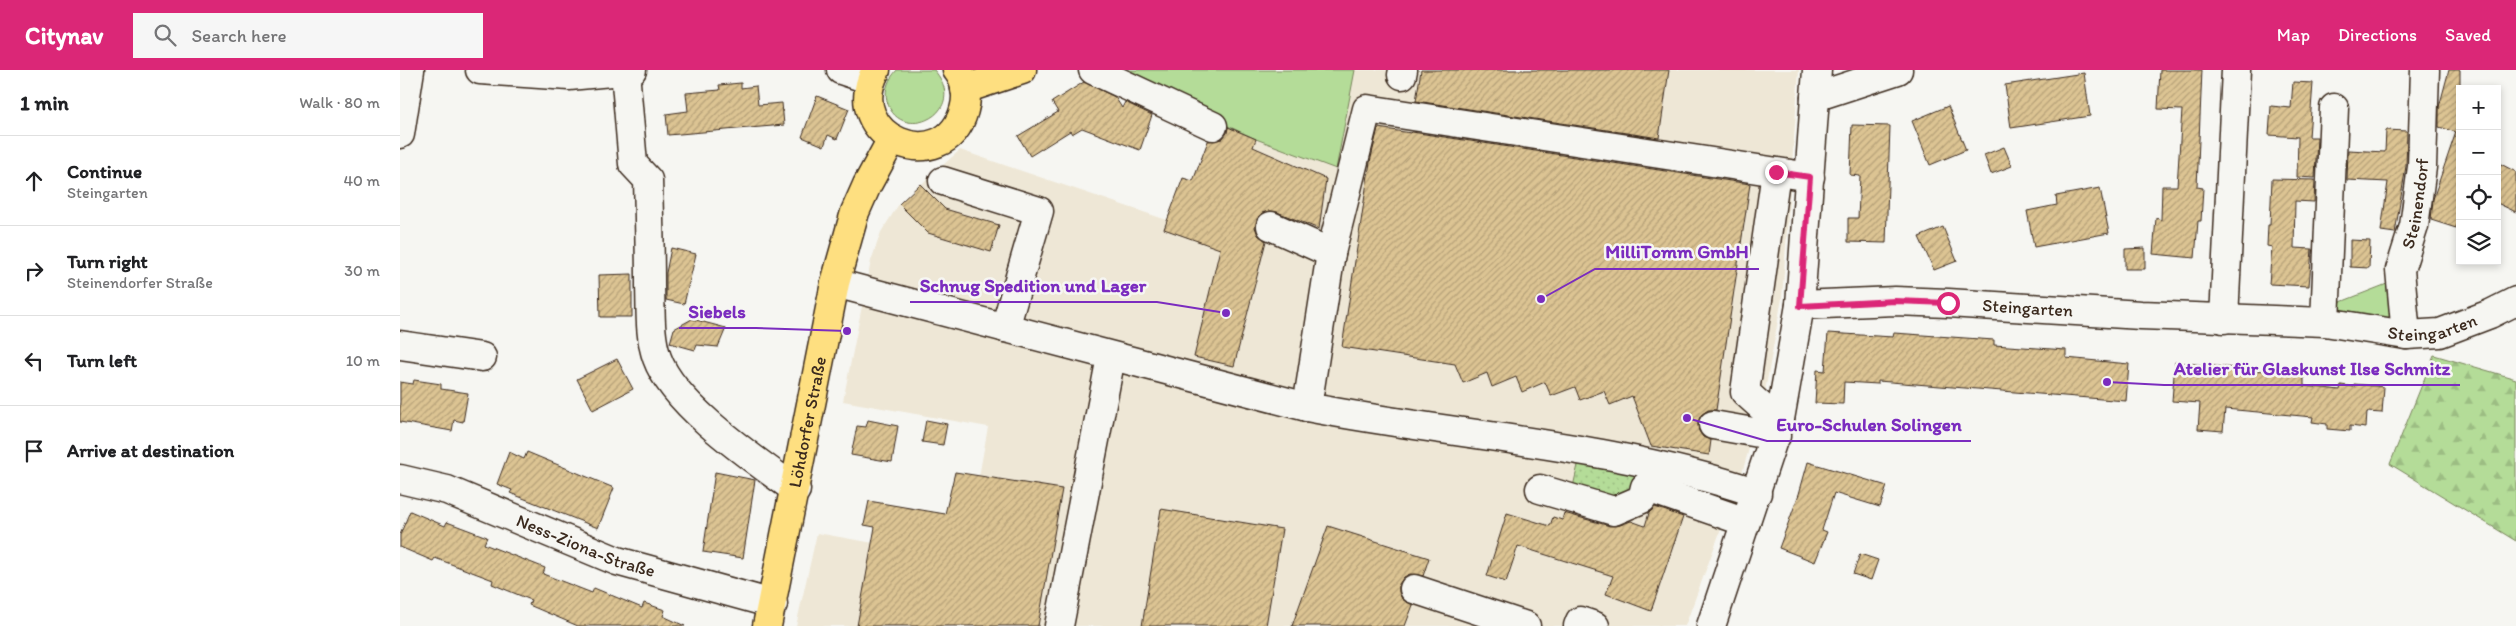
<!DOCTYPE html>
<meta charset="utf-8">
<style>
body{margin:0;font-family:Itim,sans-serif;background:#f6f6f6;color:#202124}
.controls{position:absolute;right:15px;top:15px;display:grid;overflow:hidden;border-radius:0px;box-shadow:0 2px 8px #0003}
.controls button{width:45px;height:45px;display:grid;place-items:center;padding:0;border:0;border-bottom:1px solid #e0e0e0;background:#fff;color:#202124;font:25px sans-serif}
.stop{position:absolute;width:15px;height:15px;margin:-11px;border:4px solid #db2777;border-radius:50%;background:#fff}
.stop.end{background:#db2777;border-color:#fff;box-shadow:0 1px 5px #0008}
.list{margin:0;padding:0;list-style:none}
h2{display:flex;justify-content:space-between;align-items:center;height:65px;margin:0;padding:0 20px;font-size:21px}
h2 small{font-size:16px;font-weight:400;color:#757577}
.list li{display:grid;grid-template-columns:32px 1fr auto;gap:15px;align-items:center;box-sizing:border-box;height:90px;padding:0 20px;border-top:1px solid #e0e0e0}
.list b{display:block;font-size:19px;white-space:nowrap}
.list p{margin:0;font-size:16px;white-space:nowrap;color:#757577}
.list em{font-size:16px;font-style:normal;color:#757577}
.icon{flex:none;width:28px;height:28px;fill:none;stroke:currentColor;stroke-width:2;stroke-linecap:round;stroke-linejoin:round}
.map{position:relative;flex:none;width:2116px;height:556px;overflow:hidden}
header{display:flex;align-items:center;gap:30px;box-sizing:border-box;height:70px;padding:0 25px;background:#db2777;color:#fff}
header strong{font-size:24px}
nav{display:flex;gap:28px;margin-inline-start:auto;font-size:18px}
.search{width:350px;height:45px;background:#f6f6f6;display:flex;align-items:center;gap:12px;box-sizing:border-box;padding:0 18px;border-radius:0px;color:#757577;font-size:19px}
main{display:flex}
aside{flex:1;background:#fff}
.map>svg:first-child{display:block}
.built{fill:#eee7d6}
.green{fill:#b4dc98;stroke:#78835b}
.forest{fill:url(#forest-firs);stroke:#78835b}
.garden{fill:url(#garden-dots);stroke:#78835b}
.building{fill:url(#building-hatch);stroke:#3b2a1e}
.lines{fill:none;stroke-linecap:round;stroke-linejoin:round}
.minor-casing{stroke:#3b2a1e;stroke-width:31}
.major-casing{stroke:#3b2a1e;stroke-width:31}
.minor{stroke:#f6f6f2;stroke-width:28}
.major{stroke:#fedf80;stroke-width:28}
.route{stroke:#db2777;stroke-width:6}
.labels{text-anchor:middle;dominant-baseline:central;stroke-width:5;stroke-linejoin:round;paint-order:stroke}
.street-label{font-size:18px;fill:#3b2a1e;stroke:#f6f6f2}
.leader{fill:none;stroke:#7b2cbf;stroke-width:2}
.callout-dot{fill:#7b2cbf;stroke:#f6f6f2;stroke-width:2}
.callout-label{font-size:19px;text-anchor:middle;font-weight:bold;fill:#7b2cbf;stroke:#f6f6f2;stroke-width:5;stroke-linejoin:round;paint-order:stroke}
</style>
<header>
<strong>Citynav</strong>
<div class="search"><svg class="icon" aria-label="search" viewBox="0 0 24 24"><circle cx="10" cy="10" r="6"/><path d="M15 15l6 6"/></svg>Search here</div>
<nav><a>Map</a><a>Directions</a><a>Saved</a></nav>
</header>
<main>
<aside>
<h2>1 min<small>Walk · 80 m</small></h2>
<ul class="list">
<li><svg class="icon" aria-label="ahead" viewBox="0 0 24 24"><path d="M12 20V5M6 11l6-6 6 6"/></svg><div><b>Continue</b><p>Steingarten</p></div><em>40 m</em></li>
<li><svg class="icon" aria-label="right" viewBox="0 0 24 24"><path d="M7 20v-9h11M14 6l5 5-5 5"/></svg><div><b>Turn right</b><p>Steinendorfer Straße</p></div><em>30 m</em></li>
<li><svg class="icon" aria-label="left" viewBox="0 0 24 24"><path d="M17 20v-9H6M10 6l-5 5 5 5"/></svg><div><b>Turn left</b></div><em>10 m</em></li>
<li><svg class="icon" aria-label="arrive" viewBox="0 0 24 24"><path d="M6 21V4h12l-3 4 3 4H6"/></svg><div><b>Arrive at destination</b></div></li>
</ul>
</aside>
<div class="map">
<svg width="2116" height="556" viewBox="0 0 2116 556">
<defs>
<pattern id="forest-firs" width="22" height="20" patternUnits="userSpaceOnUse" patternTransform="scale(1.25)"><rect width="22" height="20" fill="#b4dc98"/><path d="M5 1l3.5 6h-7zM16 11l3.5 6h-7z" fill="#9cbd83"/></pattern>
<pattern id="garden-dots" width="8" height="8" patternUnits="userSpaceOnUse" patternTransform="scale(1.25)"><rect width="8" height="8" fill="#b4dc98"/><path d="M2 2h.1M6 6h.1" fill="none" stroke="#9cbd83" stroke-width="1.8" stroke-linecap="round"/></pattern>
<pattern id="building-hatch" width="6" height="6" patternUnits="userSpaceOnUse" patternTransform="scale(1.25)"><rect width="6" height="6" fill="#dcc493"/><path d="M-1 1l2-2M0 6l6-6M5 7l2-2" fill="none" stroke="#b49f77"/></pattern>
</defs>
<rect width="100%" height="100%" fill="#f6f6f2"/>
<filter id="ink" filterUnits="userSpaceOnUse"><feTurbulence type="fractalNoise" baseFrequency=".02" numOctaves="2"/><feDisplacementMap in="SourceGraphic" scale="10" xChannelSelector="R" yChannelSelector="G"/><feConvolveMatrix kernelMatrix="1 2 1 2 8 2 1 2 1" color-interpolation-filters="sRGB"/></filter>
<g filter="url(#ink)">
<polygon class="built" points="706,0 1399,0 1382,228 1364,327 1342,403 1285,556 396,556 417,463 564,489 588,357 443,331 471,191 481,162 499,134 560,80 767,150 783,108 793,111 815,51"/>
<g class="green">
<path d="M497 0H534C572 43 499 76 487 31 484 18 489 9 497 0Z"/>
<polygon points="706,0 955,0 936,99 856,69"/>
<polygon points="1992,212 2001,254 1935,246 1933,235"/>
</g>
<polygon class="forest" points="2034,285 2116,309 2116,471 1990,394"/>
<polygon class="garden" points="1193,390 1237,405 1230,427 1215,436 1172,421 1178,395"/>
<g class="building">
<polygon points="1021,0 1269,0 1259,68 1016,31"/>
<polygon points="1760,0 1802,0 1797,117 1803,118 1801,151 1798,151 1795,188 1753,184 1756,148 1761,150 1762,116 1777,116 1782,40 1758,39"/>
<polygon points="2049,0 2060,0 2060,146 2056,158 2031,150 2033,129 2056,62 2039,57 2039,37"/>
<polygon points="1684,3 1690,46 1611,58 1605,15"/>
<polygon points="684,12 715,27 722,38 725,32 752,45 740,80 682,58 672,64 670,61 630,86 618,66 658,42 652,32"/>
<polygon points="1893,12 1913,13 1909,67 1917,67 1915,108 1897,107 1898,67 1869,65 1871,36 1891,38"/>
<polygon points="341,13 341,18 356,16 358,35 382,33 384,55 268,65 266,44 288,41 286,23 320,20 319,15"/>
<polygon points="417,26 449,39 437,69 428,65 424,76 402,67"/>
<polygon points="1548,36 1566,80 1530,95 1512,51"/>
<polygon points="1452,55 1490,56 1486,173 1448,172 1448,148 1458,148 1460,106 1450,105"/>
<polygon points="828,57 856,69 853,77 926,109 919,159 877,142 869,141 862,143 857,149 855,157 858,165 866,171 834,296 794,287 820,179 764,159 783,108 793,111 808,71 822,69 827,63"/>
<polygon points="978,58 1011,63 1012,62 1350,114 1316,340 1308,340 1301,345 1298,353 1299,361 1303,367 1311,370 1309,385 1251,376 1232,326 1210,335 1204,321 1180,330 1175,317 1151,326 1145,312 1122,322 1116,307 1092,317 1087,303 1063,313 1055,294 942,277 970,92"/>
<polygon points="1986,60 2007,61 2006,96 1995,163 1981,161 1988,112 1947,110 1948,80 1985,82"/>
<polygon points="1604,77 1612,96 1591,104 1584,85"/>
<polygon points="2097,92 2116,102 2116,142 2097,133"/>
<polygon points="1872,109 1915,110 1914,132 1895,131 1894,178 1912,179 1909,216 1869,214 1872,177 1867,176 1868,155 1870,155"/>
<polygon points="520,114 545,139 599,155 591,182 528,163 499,134"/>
<polygon points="1700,118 1709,163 1634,177 1627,141 1657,135 1656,126"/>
<polygon points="1543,157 1557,191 1534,200 1519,167"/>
<polygon points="1950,170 1970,171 1969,198 1950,197"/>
<polygon points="271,178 296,184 284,234 266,230 266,203"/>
<polygon points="1745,178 1745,199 1725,199 1725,179"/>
<polygon points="232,204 232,247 200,247 199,205"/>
<polygon points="292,249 326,258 318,277 297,275 295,280 270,273 274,259"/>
<polygon points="1428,263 1493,267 1494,263 1594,270 1594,275 1666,280 1666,288 1729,294 1726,331 1478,311 1478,314 1444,312 1443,334 1415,333 1417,300 1425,301"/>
<polygon points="217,289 233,319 193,340 177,309"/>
<polygon points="1775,292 1904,305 1904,316 1940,320 1941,315 1954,317 1954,314 1984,317 1982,343 1967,342 1966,358 1950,356 1950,361 1927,359 1927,354 1912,352 1913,347 1825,339 1823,361 1798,359 1800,333 1772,331"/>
<polygon points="14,310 41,314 41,319 68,323 63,352 54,350 52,361 0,352 0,312 13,314"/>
<polygon points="468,350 498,356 492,392 451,385 457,356 466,357"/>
<polygon points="526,350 547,354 543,375 522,372"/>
<polygon points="109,382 124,389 127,382 214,418 198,458 110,423 112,420 97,414"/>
<polygon points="1408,392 1487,416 1480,437 1434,423 1422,460 1427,462 1415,492 1379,478 1399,424"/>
<polygon points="315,402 355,410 343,488 303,482"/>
<polygon points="555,402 662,419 638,556 457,556 475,457 464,455 469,431 545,444"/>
<polygon points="1255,437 1283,447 1251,541 1206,524 1213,506 1118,476 1106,512 1087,506 1107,443 1150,456 1153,447 1162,450 1164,443 1210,456 1220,455 1231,451 1245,456 1249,443"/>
<polygon points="761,439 882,459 866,556 742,556"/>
<polygon points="10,441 45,456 47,452 87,467 84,474 145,498 143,504 192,523 194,518 242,538 244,533 265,540 263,546 285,556 178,556 129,535 131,530 92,514 93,510 35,488 33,491 0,477 0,465"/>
<polygon points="928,456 1029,488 1023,506 1010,504 1004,507 999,514 999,522 1002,529 1013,535 1005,556 892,556"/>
<polygon points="1460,484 1478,490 1471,510 1453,504"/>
</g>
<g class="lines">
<defs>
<g id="minor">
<polyline points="80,0 169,6 232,0"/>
<polyline points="441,0 471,10"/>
<polyline points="693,0 813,56"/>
<path d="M225 1 233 94 248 110C249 145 250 181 250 216 251 239 249 266 257 288 274 336 355 390 396 420"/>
<polyline points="1002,5 1003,0"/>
<polyline points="1415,27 1498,0"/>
<polyline points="0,64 10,0"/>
<polyline points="1376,102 1345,322 1365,340 1380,349"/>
<polyline points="543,111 639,141 605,258"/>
<polyline points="871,156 931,183"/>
<polyline points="435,213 907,337"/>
<path id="s1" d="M1400 235 1495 231 1548 233 1741 245 1925 252 2006 265 2040 263 2090 244 2116 231"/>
<polyline points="1824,249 1836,0"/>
<polyline points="1925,252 1934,38"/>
<path id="s2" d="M2006 265 2000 200 2014 156 2022 97 2025 0"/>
<polyline points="0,275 82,287"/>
<polyline points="1313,355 1376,366"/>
<path id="s3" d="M0 409 47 420 217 491 373 534"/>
<polyline points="1140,419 1214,441 1242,429 1245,417 1346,452"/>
<path d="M1357 423C1213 374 1055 366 907 337L931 183 967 39 1410 107"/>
<polyline points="1014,519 1126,556"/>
<polyline points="659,556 711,287"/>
<polyline points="1178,556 1180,551 1195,556"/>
<polyline points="1311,556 1380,349 1400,235 1417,0"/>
</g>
<g id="major">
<path d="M476 0C439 68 545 110 564 40 568 27 566 11 557 0"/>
<polyline points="565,19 622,0"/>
<path id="s4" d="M367 556 435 213 455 142 467 115 492 69"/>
</g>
</defs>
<use href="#minor" class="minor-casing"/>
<use href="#major" class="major-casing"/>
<use href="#minor" class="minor"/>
<use href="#major" class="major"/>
</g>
</g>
<g class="lines" filter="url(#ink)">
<polyline class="route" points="1376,102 1410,107 1400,236 1495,231 1548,233"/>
</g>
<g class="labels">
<g class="street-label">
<text stroke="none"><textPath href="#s2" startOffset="134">Steinendorf</textPath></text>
<text stroke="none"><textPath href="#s1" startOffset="228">Steingarten</textPath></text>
<text stroke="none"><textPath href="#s1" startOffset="635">Steingarten</textPath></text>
<text stroke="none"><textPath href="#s4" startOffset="208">Löhdorfer Straße</textPath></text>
<text stroke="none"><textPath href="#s3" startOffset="198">Ness-Ziona-Straße</textPath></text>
</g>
</g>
<path class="leader" d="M1141 229L1195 199H1359M826 243L757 232H510M447 261L356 258H279M1707 312L1764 315H2060M1287 348L1367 371H1571"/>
<g class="callout-dot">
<circle cx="1141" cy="229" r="5"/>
<circle cx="826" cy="243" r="5"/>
<circle cx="447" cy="261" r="5"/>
<circle cx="1707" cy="312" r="5"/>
<circle cx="1287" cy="348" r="5"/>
</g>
<g class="callout-label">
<text x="1277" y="188">MilliTomm GmbH</text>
<text x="633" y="222">Schnug Spedition und Lager</text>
<text x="317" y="248">Siebels</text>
<text x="1912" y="305">Atelier für Glaskunst Ilse Schmitz</text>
<text x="1469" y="361">Euro-Schulen Solingen</text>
</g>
</svg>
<div class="controls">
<button>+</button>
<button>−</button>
<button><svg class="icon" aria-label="locate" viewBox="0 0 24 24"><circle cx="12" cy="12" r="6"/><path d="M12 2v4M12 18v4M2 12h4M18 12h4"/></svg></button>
<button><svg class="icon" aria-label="layers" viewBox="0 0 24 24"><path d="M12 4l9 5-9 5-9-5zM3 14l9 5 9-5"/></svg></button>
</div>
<div class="stop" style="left:1548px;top:233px"></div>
<div class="stop end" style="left:1376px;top:102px"></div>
</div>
</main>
